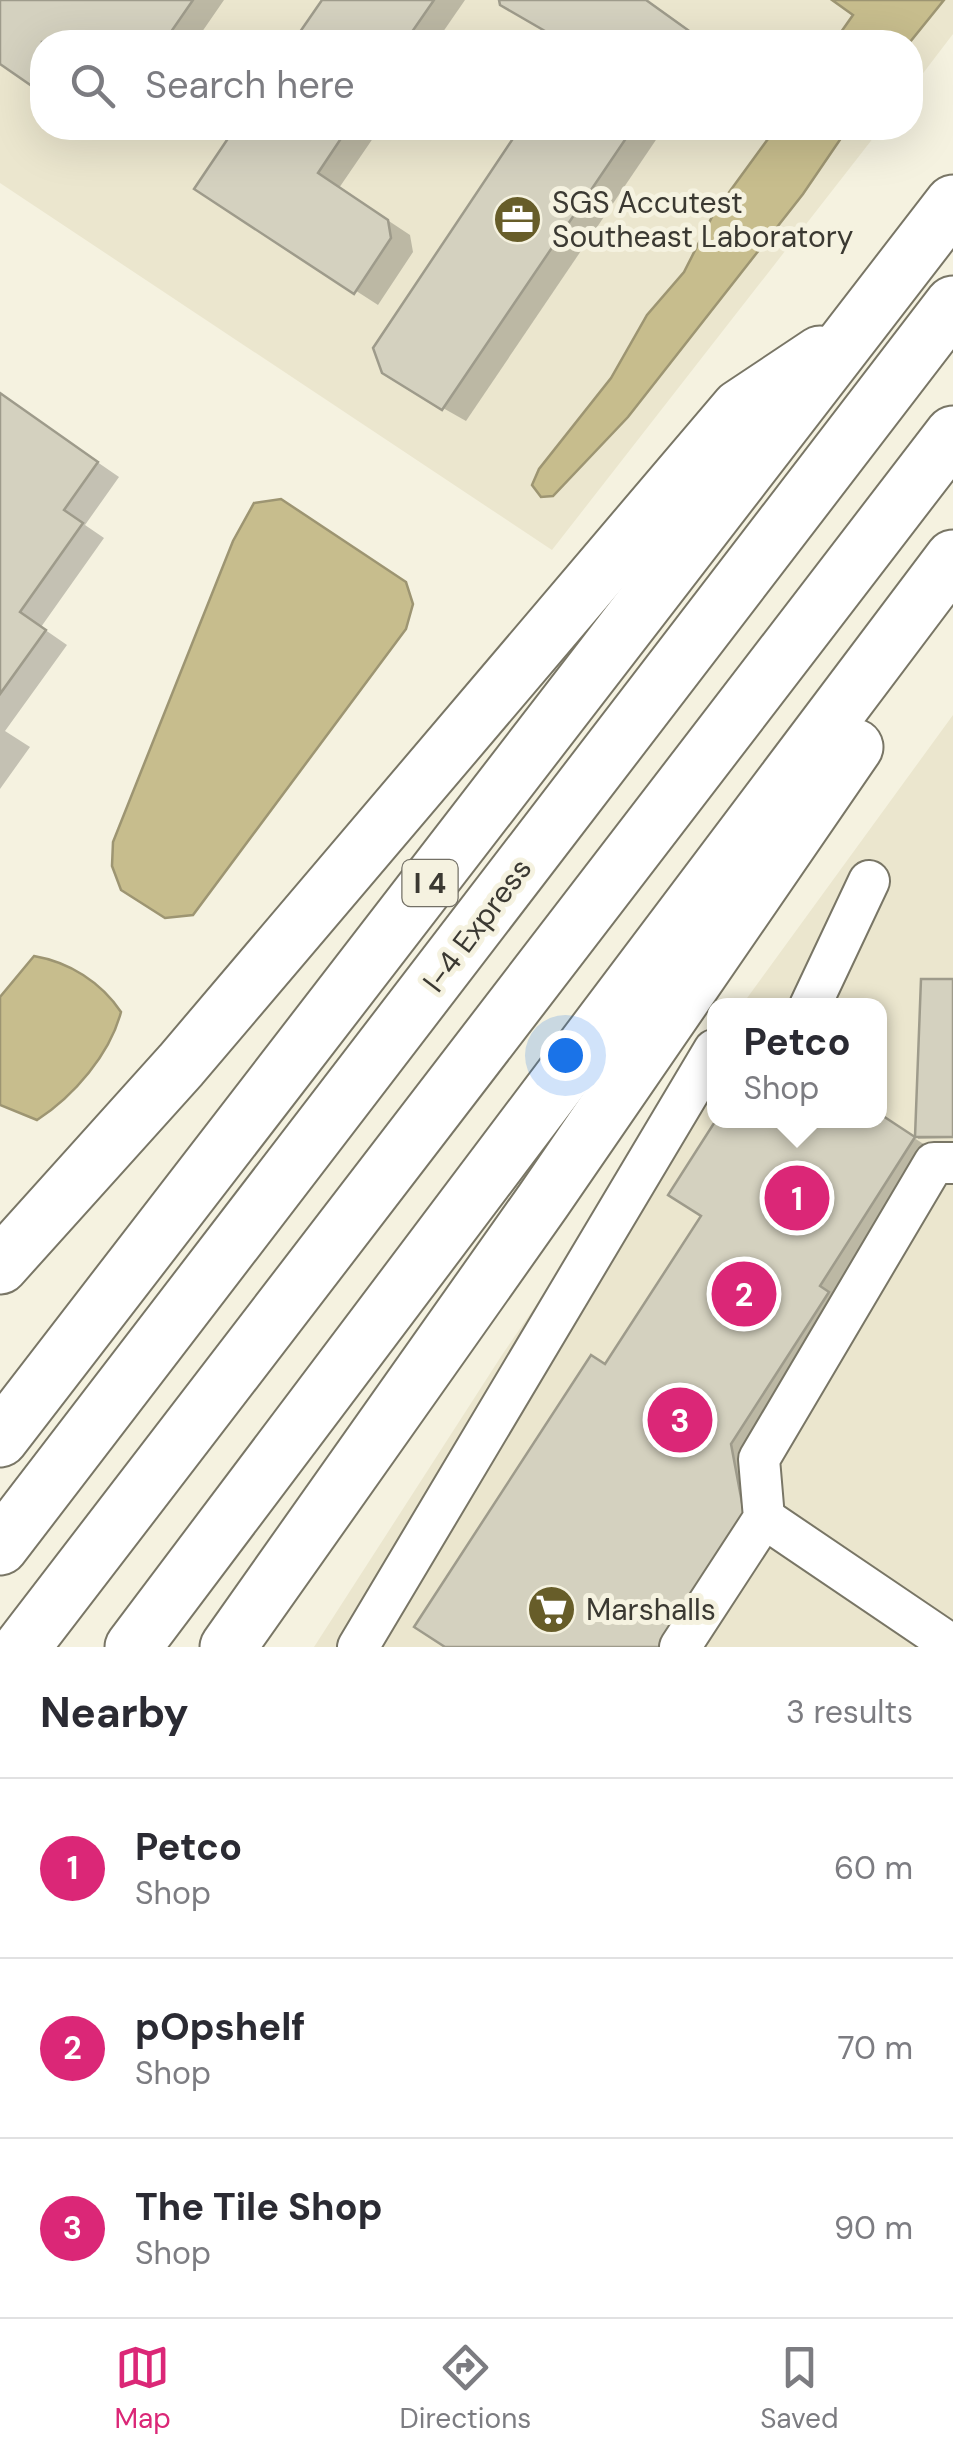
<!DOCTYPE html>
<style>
body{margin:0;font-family:"DM Sans",sans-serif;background:#f7f7f7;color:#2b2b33}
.you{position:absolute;left:565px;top:1055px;width:35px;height:35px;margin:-25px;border:8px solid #fff;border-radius:50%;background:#1a73e8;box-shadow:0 0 0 15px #1a73e833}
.badge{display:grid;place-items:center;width:65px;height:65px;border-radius:50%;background:#db2777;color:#fff;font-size:32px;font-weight:700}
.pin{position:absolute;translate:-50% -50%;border:5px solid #fff;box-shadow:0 2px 10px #0006}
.popup{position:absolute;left:707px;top:998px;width:180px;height:130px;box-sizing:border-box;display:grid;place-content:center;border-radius:20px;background:#fff;filter:drop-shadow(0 2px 8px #0005);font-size:32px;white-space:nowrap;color:#7c7c81}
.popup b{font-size:38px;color:#2b2b33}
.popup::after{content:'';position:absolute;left:50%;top:100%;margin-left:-20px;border:20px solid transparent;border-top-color:#fff}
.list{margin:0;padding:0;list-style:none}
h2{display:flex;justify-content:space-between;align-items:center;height:130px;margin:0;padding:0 40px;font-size:42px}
h2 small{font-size:32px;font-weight:400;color:#7c7c81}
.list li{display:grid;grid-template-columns:65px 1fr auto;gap:30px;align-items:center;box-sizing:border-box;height:180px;padding:0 40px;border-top:2px solid #e1e1e2}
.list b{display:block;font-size:38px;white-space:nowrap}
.list p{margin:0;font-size:32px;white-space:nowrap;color:#7c7c81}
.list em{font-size:32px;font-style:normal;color:#7c7c81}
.icon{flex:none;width:55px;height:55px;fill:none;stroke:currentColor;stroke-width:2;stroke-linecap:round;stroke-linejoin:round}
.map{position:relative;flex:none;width:953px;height:1647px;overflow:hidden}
.search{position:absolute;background:#fff;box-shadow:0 10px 40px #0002;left:30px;right:30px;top:30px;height:110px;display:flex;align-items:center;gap:25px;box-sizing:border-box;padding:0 35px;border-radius:40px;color:#7c7c81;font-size:38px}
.sheet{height:670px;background:#fff}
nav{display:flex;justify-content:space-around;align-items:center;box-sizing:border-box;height:140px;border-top:2px solid #e1e1e2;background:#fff;font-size:28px;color:#7c7c81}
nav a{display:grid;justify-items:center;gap:5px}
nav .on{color:#db2777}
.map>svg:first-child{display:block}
.built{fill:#ebe6ce}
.water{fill:#c7bd8d;stroke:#9d9572;stroke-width:2.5}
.shadow{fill:#0003}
.building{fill:#d4d1bf;stroke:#9e9b8b;stroke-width:2.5}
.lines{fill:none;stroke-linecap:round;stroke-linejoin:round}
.minor-casing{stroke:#797666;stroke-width:44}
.highway-casing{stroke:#797666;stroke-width:59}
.minor{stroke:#fff;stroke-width:40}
.highway{stroke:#fff;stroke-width:55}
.labels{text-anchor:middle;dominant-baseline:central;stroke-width:10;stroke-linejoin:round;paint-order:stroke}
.shield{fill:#f5f2e0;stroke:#737066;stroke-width:2.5}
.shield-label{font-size:28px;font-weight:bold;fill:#3b3932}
.poi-label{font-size:30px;fill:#3b3932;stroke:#f5f2e0;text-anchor:start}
.street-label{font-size:30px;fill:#3b3932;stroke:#f5f2e0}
</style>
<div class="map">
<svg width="953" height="1647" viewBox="0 0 953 1647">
<rect width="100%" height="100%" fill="#f5f2e0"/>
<g class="built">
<polygon points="0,0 953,0 953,34 911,89 910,42 42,42 42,128 881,128 552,550 0,183"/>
<polygon points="953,715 953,1647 314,1647 502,1355 714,1045 714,1120 880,1120 880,1006 742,1005"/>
</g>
<g class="water">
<polygon points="832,0 944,0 910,42 834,42 853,15"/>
<polygon points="776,128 848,128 803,194 628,417 553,496 541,497 532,485 539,469 611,378 647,315 684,272 714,213"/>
<polygon points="281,499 406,582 413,604 406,629 193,915 165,918 121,890 112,866 113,842 233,541 254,503"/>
<path d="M34 956C69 962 101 982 121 1012 110 1054 74 1096 37 1120L0 1105V997Z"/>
</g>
<g class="shadow">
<polygon points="0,0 224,0 195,42 42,42 42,90 0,61"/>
<polygon points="325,0 465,0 436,42 296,42"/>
<polygon points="502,0 647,0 706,42 569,42 502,3"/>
<polygon points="238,128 380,128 339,188 410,235 413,252 378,305 197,188"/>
<polygon points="523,128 664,128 466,421 443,408 376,348"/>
<polygon points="0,395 119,477 85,525 104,538 41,627 67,645 5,731 30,747 0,789"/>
<polygon points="924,982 953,982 953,1138 918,1139"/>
<polygon points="880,1116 936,1152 753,1458 768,1538 450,1647 606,1367 880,1120"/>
</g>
<g class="building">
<polygon points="0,0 193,0 164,42 42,42 42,93 0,64"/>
<polygon points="322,0 434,0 405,42 293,42"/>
<polygon points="499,0 646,0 699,38 696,42 564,42 500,5"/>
<polygon points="235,128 348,128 318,173 388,220 391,238 354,294 194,189"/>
<polygon points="520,128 633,128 442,410 382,373 373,348"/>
<polygon points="0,393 98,462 64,510 83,523 20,612 46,630 0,694"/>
<polygon points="921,979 953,979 953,1137 915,1137"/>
<polygon points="880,1114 915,1137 820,1286 829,1292 731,1444 746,1524 666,1647 445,1647 414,1627 591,1355 605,1364 701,1216 668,1195 716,1120 880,1120"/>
</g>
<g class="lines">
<defs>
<g id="minor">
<polyline points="810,1006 869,881"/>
<polyline points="764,1518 953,1646"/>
<polyline points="358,1647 714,1050"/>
<polyline points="680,1647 764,1518 759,1459 934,1163 953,1163"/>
</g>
<g id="highway">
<polyline points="0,1266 181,1065 739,408 820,354"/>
<polyline points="0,1439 953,203"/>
<polyline points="0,1547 953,304"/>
<polyline points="22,1647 953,434"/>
<polyline points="133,1647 953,558"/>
<polyline points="228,1647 543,1201 855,747"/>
</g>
</defs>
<use href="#minor" class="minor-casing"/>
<use href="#highway" class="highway-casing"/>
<use href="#minor" class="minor"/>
<use href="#highway" class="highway"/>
</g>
<defs>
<symbol id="office-disc" viewBox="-11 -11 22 22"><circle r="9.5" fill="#675d29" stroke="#f5f2e0"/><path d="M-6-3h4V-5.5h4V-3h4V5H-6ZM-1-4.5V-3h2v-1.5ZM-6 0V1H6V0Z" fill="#fff"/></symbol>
<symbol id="supermarket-disc" viewBox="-11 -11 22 22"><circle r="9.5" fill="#675d29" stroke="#f5f2e0"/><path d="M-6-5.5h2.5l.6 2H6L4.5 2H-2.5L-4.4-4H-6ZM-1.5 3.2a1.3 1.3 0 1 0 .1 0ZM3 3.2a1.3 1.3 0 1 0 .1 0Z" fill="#fff"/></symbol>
</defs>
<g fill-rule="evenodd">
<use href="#office-disc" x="490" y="192" width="55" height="55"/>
<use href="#supermarket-disc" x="524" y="1582" width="55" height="55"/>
</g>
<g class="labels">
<rect class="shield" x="402.5" y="860" width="55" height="46" rx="8"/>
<g class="shield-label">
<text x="430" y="883">I 4</text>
</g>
<g class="poi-label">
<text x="552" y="202">SGS Accutest<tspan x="552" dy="34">Southeast Laboratory</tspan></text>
<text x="586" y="1609">Marshalls</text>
</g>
<g class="street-label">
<text transform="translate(477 925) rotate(-53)">I-4 Express</text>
</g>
</g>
</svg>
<div class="you"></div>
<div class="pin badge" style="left:797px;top:1198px">1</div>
<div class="popup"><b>Petco</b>Shop</div>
<div class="pin badge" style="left:744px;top:1294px">2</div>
<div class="pin badge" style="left:680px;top:1420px">3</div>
<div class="search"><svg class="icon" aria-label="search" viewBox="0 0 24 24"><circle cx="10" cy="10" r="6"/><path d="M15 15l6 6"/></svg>Search here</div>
</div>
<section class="sheet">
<h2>Nearby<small>3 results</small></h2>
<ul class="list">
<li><span class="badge">1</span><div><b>Petco</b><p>Shop</p></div><em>60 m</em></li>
<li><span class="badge">2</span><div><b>pOpshelf</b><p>Shop</p></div><em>70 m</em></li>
<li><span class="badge">3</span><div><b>The Tile Shop</b><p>Shop</p></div><em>90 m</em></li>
</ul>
</section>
<nav>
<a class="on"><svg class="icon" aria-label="map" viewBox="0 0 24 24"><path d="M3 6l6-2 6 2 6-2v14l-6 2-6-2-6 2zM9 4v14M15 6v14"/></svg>Map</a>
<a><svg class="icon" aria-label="directions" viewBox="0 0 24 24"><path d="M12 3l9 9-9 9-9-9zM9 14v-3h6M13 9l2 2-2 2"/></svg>Directions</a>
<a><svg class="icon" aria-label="saved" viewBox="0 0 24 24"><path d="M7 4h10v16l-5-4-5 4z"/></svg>Saved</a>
</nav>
